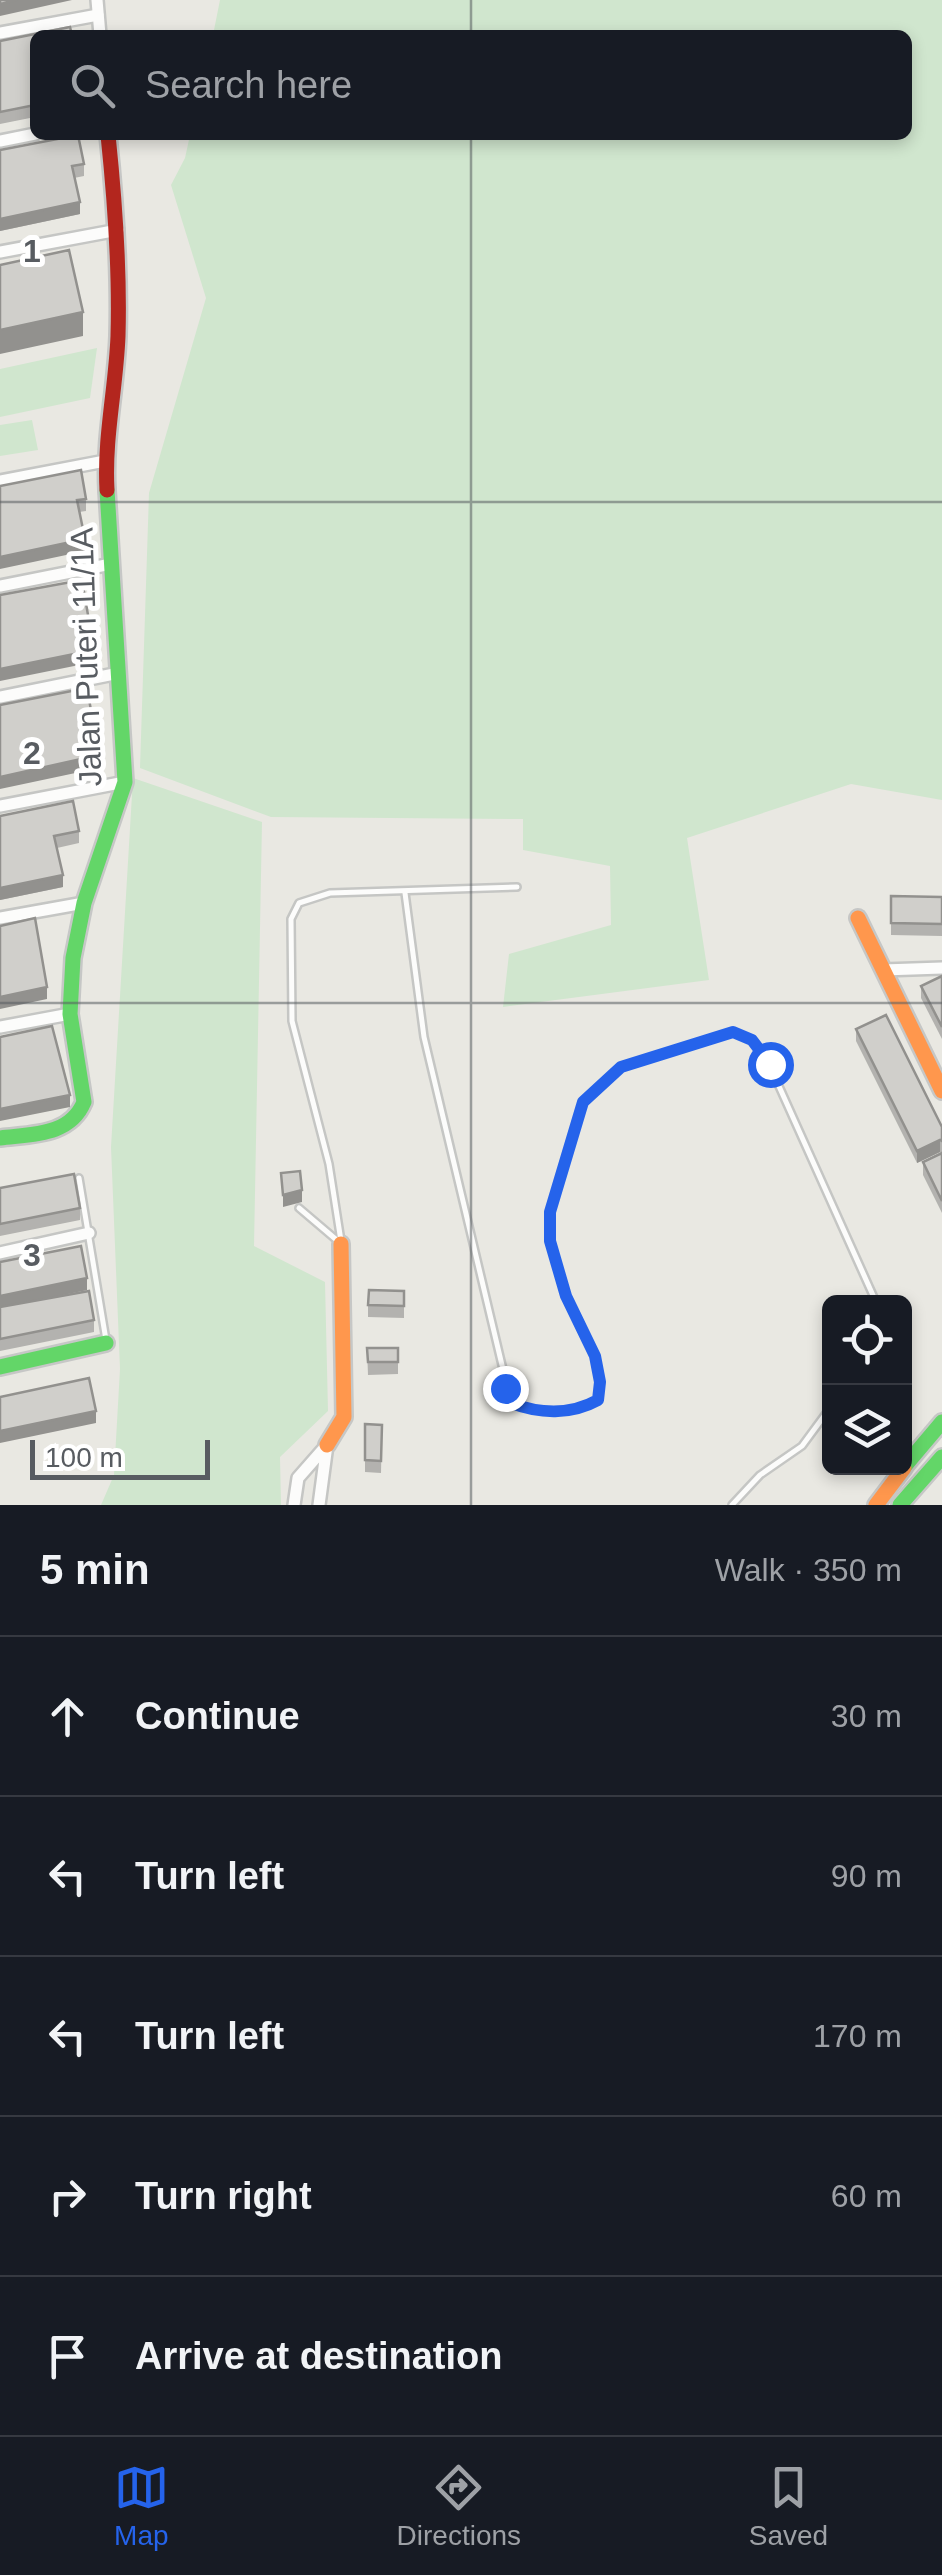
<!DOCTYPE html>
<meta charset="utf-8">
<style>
body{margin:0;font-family:Helvetica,sans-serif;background:#242831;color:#f1f3f6}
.controls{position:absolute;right:30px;bottom:30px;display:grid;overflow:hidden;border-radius:15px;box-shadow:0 5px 15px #0003}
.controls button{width:90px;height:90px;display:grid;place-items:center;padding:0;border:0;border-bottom:2px solid #363941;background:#171b24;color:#f1f3f6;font:50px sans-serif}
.scale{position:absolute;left:30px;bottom:25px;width:180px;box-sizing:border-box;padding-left:10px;border:5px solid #585c61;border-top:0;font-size:28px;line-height:35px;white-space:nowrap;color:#585c61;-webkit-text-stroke:8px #fff;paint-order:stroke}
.stop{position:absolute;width:30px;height:30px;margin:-22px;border:8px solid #2563eb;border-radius:50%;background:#fff}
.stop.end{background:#2563eb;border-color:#fff;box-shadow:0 2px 10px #0008}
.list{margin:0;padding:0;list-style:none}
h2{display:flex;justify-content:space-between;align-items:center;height:130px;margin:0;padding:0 40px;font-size:42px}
h2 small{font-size:32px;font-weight:400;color:#9ea1a6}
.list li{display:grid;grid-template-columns:65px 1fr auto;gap:30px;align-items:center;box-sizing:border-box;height:160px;padding:0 40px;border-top:2px solid #363941}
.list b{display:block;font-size:38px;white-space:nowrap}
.list em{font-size:32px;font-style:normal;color:#9ea1a6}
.icon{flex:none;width:55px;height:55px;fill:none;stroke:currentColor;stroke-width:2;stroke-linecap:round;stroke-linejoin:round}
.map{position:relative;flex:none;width:942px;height:1505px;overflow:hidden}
.search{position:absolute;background:#171b24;box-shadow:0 5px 15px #0003;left:30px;right:30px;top:30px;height:110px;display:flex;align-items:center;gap:25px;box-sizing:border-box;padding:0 35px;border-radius:15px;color:#9ea1a6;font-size:38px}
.sheet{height:930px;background:#171b24}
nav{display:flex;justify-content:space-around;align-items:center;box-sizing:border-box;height:140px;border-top:2px solid #363941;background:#171b24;font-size:28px;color:#9ea1a6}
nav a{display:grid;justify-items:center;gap:5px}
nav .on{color:#2563eb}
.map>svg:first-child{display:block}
.green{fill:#d0e6ce}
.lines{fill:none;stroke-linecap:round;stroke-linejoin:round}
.lane-casing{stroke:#c5c6c4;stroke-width:10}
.street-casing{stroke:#c5c6c4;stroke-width:16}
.fast-casing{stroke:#c6c7c6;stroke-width:20}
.slow-casing{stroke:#c6c7c6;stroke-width:20}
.jam-casing{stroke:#c6c7c6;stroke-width:20}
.lane{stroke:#fcfcfb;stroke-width:5}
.street{stroke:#fcfcfb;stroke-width:11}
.fast{stroke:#63d668;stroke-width:15}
.slow{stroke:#ff974d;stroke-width:15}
.jam{stroke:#b3261e;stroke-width:15}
.wall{fill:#b3b2af}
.shaded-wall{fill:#92918e}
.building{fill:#d0cfcb;stroke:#92918e;stroke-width:2.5}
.route{stroke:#2563eb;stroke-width:12}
.grid{fill:none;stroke:#585c61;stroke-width:2.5;stroke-opacity:0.55}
.labels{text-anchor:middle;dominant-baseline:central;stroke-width:10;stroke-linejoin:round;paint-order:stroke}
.street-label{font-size:32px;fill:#585c61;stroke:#fff}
.grid-label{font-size:32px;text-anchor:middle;font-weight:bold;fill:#585c61;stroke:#fff;stroke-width:10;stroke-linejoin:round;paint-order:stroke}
</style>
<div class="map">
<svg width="942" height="1505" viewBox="0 0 942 1505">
<rect width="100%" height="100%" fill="#e9e8e2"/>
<g class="green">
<polygon points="220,0 942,0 942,800 851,784 687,838 709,980 503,1007 509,954 611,925 610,866 523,850 523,819 271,817 140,768 149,493 206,298 171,185 185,158 190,135 907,135 907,35 213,35"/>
<polygon points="97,348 90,398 0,417 0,369"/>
<polygon points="32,420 38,450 0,456 0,425"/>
<polygon points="133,778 262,822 254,1246 325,1282 328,1411 280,1457 281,1505 101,1505 114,1475 120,1369 111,1147"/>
</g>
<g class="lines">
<defs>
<g id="lane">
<path d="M405 893 424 1037 511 1403C540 1414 571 1415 598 1400L600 1382 595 1356 566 1296 550 1241V1212L583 1102 621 1067 733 1032 752 1040 769 1064 876 1302"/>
<polyline points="79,1178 106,1340"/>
<polyline points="299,1208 339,1242"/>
<polyline points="341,1241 329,1164 292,1021 291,919 299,903 330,893 517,887"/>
<polyline points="732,1505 760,1475 802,1446 830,1408"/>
</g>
<g id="street">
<polyline points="97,0 100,35"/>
<polyline points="0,33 98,15"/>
<polyline points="0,141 35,134"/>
<polyline points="0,252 118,230"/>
<polyline points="0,481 105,461"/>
<polyline points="0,586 111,564"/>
<polyline points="0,697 119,673"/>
<polyline points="0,806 125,782"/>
<polyline points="0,918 84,903"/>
<polyline points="883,970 942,968"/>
<polyline points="0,1027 70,1014"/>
<polyline points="0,1253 89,1233"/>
<polyline points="294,1505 298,1478 327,1445 319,1505"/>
</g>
<g id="fast">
<path d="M0 1138C32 1134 70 1136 84 1102L70 1014 73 958 84 903 125 782 107 490"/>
<polyline points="0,1367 106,1343"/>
<polyline points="904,1467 942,1422"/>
<polyline points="900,1505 942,1457"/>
</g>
<g id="slow">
<polyline points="858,918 942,1091"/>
<polyline points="327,1445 344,1417 341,1244"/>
<polyline points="876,1505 904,1468"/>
</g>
<path id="jam" d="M107 490C104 438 116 388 118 336 120 268 115 202 108 135"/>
</defs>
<use href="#lane" class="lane-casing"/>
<use href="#street" class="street-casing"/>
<use href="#fast" class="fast-casing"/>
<use href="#slow" class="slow-casing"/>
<use href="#jam" class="jam-casing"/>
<use href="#lane" class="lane"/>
<use href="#street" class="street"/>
<use href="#fast" class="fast"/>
<use href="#slow" class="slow"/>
<use href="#jam" class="jam"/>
</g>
<g class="wall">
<polygon points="35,35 35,117 0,124 0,41"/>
<polygon points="0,150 84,164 84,176 74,178 80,214 0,231"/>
<polygon points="0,486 86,499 86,511 79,512 85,551"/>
<polygon points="0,816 79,831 79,843 57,848 63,887 0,900"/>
<polygon points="891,896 942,897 942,936 891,935"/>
<polygon points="942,976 942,1039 921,998 921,986"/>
<polygon points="856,1029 942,1127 942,1153 940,1152 917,1163 856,1041"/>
<polygon points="942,1153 942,1213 923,1175 923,1162"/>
<polygon points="0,1188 80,1208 80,1220 0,1236"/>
<polygon points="0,1262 87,1290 0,1308 94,1320 94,1332 0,1351"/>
<polygon points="404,1291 404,1318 368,1317 368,1305"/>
<polygon points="367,1348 398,1348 398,1374 368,1375"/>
<polygon points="365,1424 382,1425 381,1473 365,1472"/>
</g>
<g class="shaded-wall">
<polygon points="17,0 72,0 0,16 0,4"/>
<polygon points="80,202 80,214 0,231 0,219"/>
<polygon points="83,312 83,336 0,354 0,330"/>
<polygon points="85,539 85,551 0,569 0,557"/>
<polygon points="94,650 94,662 0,681 0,669"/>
<polygon points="99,755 99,768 0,789 0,777"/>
<polygon points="63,875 63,887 0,900 0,888"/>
<polygon points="47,987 47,999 0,1009 0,997"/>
<polygon points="70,1095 70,1107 0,1121 0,1109"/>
<polygon points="940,1140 940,1152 917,1163 917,1151"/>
<polygon points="302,1190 302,1202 283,1207 283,1195"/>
<polygon points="87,1278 87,1290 0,1308 0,1296"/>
<polygon points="96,1411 96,1423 0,1443 0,1431"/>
</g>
<g class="building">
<polygon points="0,0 17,0 0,4"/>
<polygon points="70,27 72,35 35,35 35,105 0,112 0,41"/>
<polygon points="78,135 84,164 72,166 80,202 0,219 0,150"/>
<polygon points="69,250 83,312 0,330 0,265"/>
<polygon points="81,470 86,499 77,500 85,539 0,557 0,486"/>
<polygon points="82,580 94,650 0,669 0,595"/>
<polygon points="87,688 99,755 0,777 0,705"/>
<polygon points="73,801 79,831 54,836 63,875 0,888 0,816"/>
<polygon points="891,896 942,897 942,924 891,923"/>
<polygon points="35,918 47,987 0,997 0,926"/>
<polygon points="942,976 942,1027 921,986"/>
<polygon points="886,1015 942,1127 942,1141 940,1140 917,1151 856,1029"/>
<polygon points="52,1026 70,1095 0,1109 0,1037"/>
<polygon points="942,1153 942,1201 923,1162"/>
<polygon points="300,1171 302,1190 283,1195 281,1173"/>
<polygon points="74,1174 80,1208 0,1224 0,1188"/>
<polygon points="81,1246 87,1278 0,1296 0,1262"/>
<polygon points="369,1290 404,1291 404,1306 368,1305"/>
<polygon points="89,1291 94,1320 0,1339 0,1307"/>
<polygon points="367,1348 398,1348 398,1362 368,1362"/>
<polygon points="89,1378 96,1411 0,1431 0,1397"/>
<polygon points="365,1424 382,1425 381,1461 365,1460"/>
</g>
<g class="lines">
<path class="route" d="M505 1388 511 1403C540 1414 571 1415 598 1400L600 1382 595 1356 566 1296 550 1241V1212L583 1102 621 1067 733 1032 752 1040 770 1064"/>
</g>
<path class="grid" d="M471 0V35M471 135V1505M0 502H942M0 1003H942"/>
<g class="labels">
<g class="street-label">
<text transform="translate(86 657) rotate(-92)">Jalan Puteri 11/1A</text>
</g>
</g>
<g class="grid-label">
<text x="32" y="262">1</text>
<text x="32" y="764">2</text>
<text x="32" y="1266">3</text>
</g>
</svg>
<div class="controls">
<button><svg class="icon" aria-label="locate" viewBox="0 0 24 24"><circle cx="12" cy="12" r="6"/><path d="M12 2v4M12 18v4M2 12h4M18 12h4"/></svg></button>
<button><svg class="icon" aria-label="layers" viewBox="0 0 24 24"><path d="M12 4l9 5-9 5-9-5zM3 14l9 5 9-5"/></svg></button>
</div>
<div class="scale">100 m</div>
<div class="stop" style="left:770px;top:1064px"></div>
<div class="stop end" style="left:505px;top:1388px"></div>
<div class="search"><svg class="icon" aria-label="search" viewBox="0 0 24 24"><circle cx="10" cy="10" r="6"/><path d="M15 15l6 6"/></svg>Search here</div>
</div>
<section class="sheet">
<h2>5 min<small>Walk · 350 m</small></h2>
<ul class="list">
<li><svg class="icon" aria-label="ahead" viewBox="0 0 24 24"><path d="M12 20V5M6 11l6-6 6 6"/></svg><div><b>Continue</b></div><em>30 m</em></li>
<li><svg class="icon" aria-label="left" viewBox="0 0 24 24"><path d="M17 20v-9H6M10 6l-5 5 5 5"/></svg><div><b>Turn left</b></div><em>90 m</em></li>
<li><svg class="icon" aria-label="left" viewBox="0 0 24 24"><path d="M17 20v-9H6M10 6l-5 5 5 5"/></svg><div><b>Turn left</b></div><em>170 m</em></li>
<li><svg class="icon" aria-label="right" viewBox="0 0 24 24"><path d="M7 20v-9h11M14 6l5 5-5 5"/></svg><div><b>Turn right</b></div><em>60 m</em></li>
<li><svg class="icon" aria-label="arrive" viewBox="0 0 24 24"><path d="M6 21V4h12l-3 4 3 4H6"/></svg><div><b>Arrive at destination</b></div></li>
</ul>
</section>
<nav>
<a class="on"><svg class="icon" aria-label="map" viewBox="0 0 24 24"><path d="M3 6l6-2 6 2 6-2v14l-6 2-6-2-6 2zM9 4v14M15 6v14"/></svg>Map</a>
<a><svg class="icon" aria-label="directions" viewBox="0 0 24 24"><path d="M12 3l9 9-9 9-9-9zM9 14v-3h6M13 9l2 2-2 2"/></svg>Directions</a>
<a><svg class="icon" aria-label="saved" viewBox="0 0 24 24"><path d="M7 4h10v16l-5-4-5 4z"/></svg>Saved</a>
</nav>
